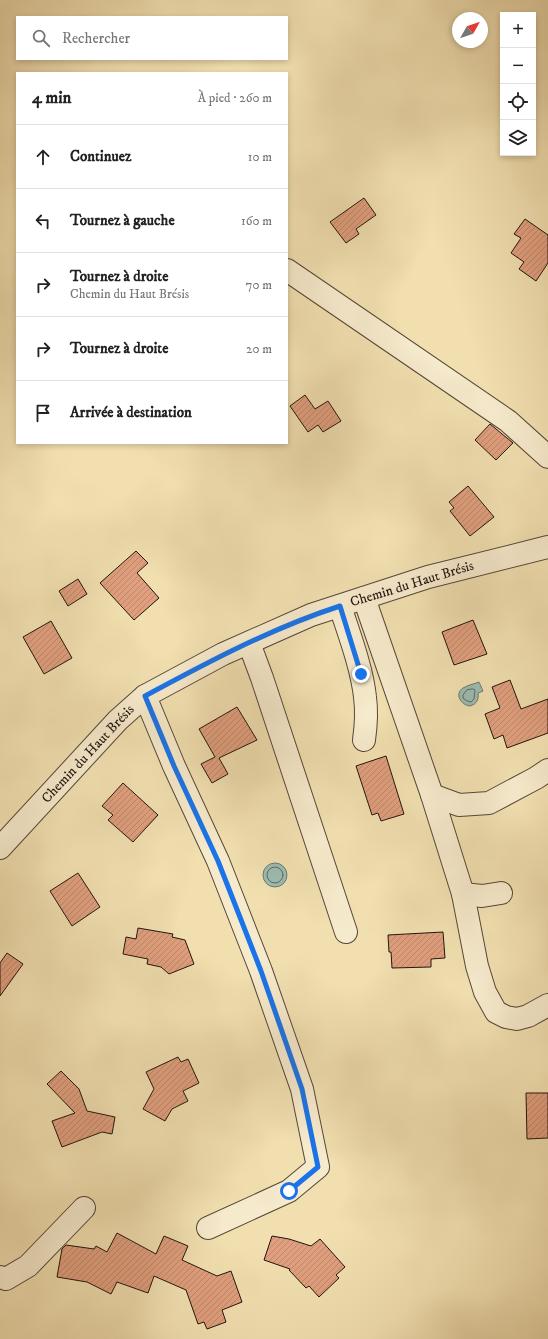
<!DOCTYPE html>
<html lang="fr">
<meta charset="utf-8">
<style>
body{margin:0;font-family:"IM FELL DW Pica",serif;background:#f2f2f2;color:#222}
.controls{position:absolute;right:12px;top:12px;display:grid;overflow:hidden;border-radius:0px;box-shadow:0 2px 6px #0003}
.controls button{width:36px;height:36px;display:grid;place-items:center;padding:0;border:0;border-bottom:1px solid #e0e0e0;background:#fff;color:#222;font:20px sans-serif}
.compass{position:absolute;left:452px;top:12px;width:36px;height:36px;border-radius:50%;background:#fff;box-shadow:0 2px 6px #0003;rotate:50deg}
.stop{position:absolute;width:12px;height:12px;margin:-9px;border:3px solid #1a73e8;border-radius:50%;background:#fff}
.stop.end{background:#1a73e8;border-color:#fff;box-shadow:0 1px 4px #0008}
.list{margin:0;padding:0;list-style:none}
h2{display:flex;justify-content:space-between;align-items:center;height:52px;margin:0;padding:0 16px;font-size:17px}
h2 small{font-size:13px;font-weight:400;color:#767676}
.list li{display:grid;grid-template-columns:26px 1fr auto;gap:12px;align-items:center;box-sizing:border-box;height:64px;padding:0 16px;border-top:1px solid #e0e0e0}
.list b{display:block;font-size:15px;white-space:nowrap}
.list p{margin:0;font-size:13px;white-space:nowrap;color:#767676}
.list em{font-size:13px;font-style:normal;color:#767676}
.icon{flex:none;width:22px;height:22px;fill:none;stroke:currentColor;stroke-width:2;stroke-linecap:round;stroke-linejoin:round}
.map{position:relative;flex:none;width:548px;height:1339px;overflow:hidden}
.search{position:absolute;background:#fff;box-shadow:0 2px 6px #0003;left:16px;top:16px;width:272px;height:44px;display:flex;align-items:center;gap:10px;box-sizing:border-box;padding:0 14px;border-radius:0px;color:#767676;font-size:15px}
.panel{position:absolute;background:#fff;box-shadow:0 2px 6px #0003;left:16px;top:72px;width:272px;height:372px;border-radius:0px}
.map>svg:first-child{display:block}
.water{fill:#9cbcb2;stroke:#6b7971}
.lines{fill:none;stroke-linecap:round;stroke-linejoin:round}
.shore{stroke:#5f6860;stroke-width:1}
.building{fill:url(#building-hatch);stroke:#22140f}
.minor-casing{stroke:#564737;stroke-width:24}
.minor{stroke:#f6eacc;stroke-width:22}
.route{stroke:#1a73e8;stroke-width:5}
.labels{text-anchor:middle;dominant-baseline:central;stroke-width:3;stroke-linejoin:round;paint-order:stroke}
.street-label{font-size:14px;fill:#22140f;stroke:#f6eacc}
</style>
<div class="map">
<svg width="548" height="1339" viewBox="0 0 548 1339">
<defs>
<pattern id="building-hatch" width="6" height="6" patternUnits="userSpaceOnUse"><rect width="6" height="6" fill="#e09f7e"/><path d="M-1 1l2-2M0 6l6-6M5 7l2-2" fill="none" stroke="#c0886c"/></pattern>
</defs>
<rect width="100%" height="100%" fill="#f1dfb0"/>
<filter id="stains"><feTurbulence type="fractalNoise" baseFrequency=".005" numOctaves="4"/><feColorMatrix values="0 0 0 0 .2 0 0 0 0 .09 0 0 0 0 .02 0 0 0 .5 -.17"/></filter>
<radialGradient id="worn" r=".72"><stop offset=".6" stop-color="#630" stop-opacity="0"/><stop offset="1" stop-color="#630" stop-opacity=".3"/></radialGradient>
<g class="water">
<path d="M479 682 483 691 478 693C479 699 477 704 470 706 461 705 454 694 463 688 468 685 474 684 479 682Z"/>
<circle cx="275" cy="875" r="12"/>
</g>
<g class="lines">
<g class="shore">
<polygon points="473,689 475,690 474,699 471,702 467,701 463,698 463,695 467,690"/>
<circle cx="275" cy="875" r="8"/>
</g>
</g>
<g class="building">
<polygon points="364,198 376,215 356,229 359,234 346,243 330,222"/>
<polygon points="525,219 548,235 548,263 536,281 519,269 524,262 511,253 521,238 514,234"/>
<polygon points="305,395 315,409 328,401 341,421 323,432 318,425 308,432 290,406"/>
<polygon points="490,424 513,443 496,460 475,440"/>
<polygon points="468,486 494,517 470,536 450,511 454,508 449,502"/>
<polygon points="136,551 148,563 137,573 159,598 134,620 100,583"/>
<polygon points="78,579 87,594 68,606 59,591"/>
<polygon points="473,620 487,654 454,665 442,632"/>
<polygon points="51,621 72,658 44,674 23,637"/>
<polygon points="510,680 521,709 548,699 548,733 507,748 503,735 494,739 485,714 500,708 492,687"/>
<polygon points="237,707 257,740 219,758 228,774 212,783 201,764 215,757 199,729"/>
<polygon points="386,756 404,814 381,821 378,813 372,815 356,766"/>
<polygon points="123,783 158,815 133,842 108,820 113,815 102,806"/>
<polygon points="78,873 100,907 72,926 50,891"/>
<polygon points="138,928 173,934 172,937 185,940 194,964 169,974 161,967 147,964 148,959 123,954 126,937 136,939"/>
<polygon points="443,932 445,958 431,959 431,967 392,968 391,952 389,952 388,935"/>
<polygon points="7,953 23,964 0,996 0,963"/>
<polygon points="178,1057 181,1062 188,1059 199,1083 183,1091 188,1101 172,1109 165,1121 143,1109 154,1089 146,1072"/>
<polygon points="61,1071 79,1089 87,1111 115,1117 112,1134 102,1132 62,1147 52,1121 75,1113 47,1084"/>
<polygon points="526,1093 548,1093 548,1138 527,1139"/>
<polygon points="117,1233 156,1254 164,1236 188,1246 182,1260 217,1276 231,1271 242,1302 222,1310 226,1322 207,1329 204,1322 198,1324 186,1290 154,1276 148,1293 117,1282 111,1294 87,1282 57,1277 62,1249 66,1245 94,1249 96,1246 107,1252"/>
<polygon points="272,1236 289,1239 311,1246 320,1239 345,1267 336,1275 339,1278 319,1297 309,1286 306,1288 289,1270 290,1269 264,1260"/>
</g>
<g class="lines">
<defs>
<g id="minor">
<polyline points="287,270 508,421 548,457"/>
<polyline points="364,598 432,795 463,894 477,966 485,992 496,1012 506,1017 517,1019 528,1016 548,1005"/>
<path d="M340 606C349 634 362 668 365 697 367 712 366 726 364 740"/>
<polyline points="249,643 262,678 346,932"/>
<polyline points="145,696 174,766 218,861 261,971 302,1089 318,1167 289,1191 208,1228"/>
<polyline points="432,795 459,805 489,803 536,778 548,770"/>
<polyline points="0,848 118,720 145,696 223,654 311,615 428,577 548,547"/>
<polyline points="463,894 482,896 501,893"/>
<polyline points="0,1277 6,1279 28,1266 84,1208"/>
</g>
</defs>
<use href="#minor" class="minor-casing"/>
<use href="#minor" class="minor"/>
</g>
<g class="lines">
<path class="route" d="M289 1191 318 1167 302 1089 261 971 218 861 174 766 145 696C208 662 272 628 340 606L361 674"/>
</g>
<g class="labels">
<g class="street-label">
<text transform="translate(412 584) rotate(-17)">Chemin du Haut Brésis</text>
<text transform="translate(88 754) rotate(-47)">Chemin du Haut Brésis</text>
</g>
</g>
<rect width="100%" height="100%" filter="url(#stains)"/>
<rect width="100%" height="100%" fill="url(#worn)"/>
</svg>
<div class="controls">
<button>+</button>
<button>−</button>
<button><svg class="icon" aria-label="locate" viewBox="0 0 24 24"><circle cx="12" cy="12" r="6"/><path d="M12 2v4M12 18v4M2 12h4M18 12h4"/></svg></button>
<button><svg class="icon" aria-label="layers" viewBox="0 0 24 24"><path d="M12 4l9 5-9 5-9-5zM3 14l9 5 9-5"/></svg></button>
</div>
<svg class="compass" viewBox="-18 -18 36 36"><path d="M0-13l5 13h-10z" fill="#e53935"/><path d="M0 13l5-13h-10z" fill="#767676"/></svg>
<div class="stop" style="left:289px;top:1191px"></div>
<div class="stop end" style="left:361px;top:674px"></div>
<div class="search"><svg class="icon" aria-label="search" viewBox="0 0 24 24"><circle cx="10" cy="10" r="6"/><path d="M15 15l6 6"/></svg>Rechercher</div>
<section class="panel">
<h2>4 min<small>À pied · 260 m</small></h2>
<ul class="list">
<li><svg class="icon" aria-label="ahead" viewBox="0 0 24 24"><path d="M12 20V5M6 11l6-6 6 6"/></svg><div><b>Continuez</b></div><em>10 m</em></li>
<li><svg class="icon" aria-label="left" viewBox="0 0 24 24"><path d="M17 20v-9H6M10 6l-5 5 5 5"/></svg><div><b>Tournez à gauche</b></div><em>160 m</em></li>
<li><svg class="icon" aria-label="right" viewBox="0 0 24 24"><path d="M7 20v-9h11M14 6l5 5-5 5"/></svg><div><b>Tournez à droite</b><p>Chemin du Haut Brésis</p></div><em>70 m</em></li>
<li><svg class="icon" aria-label="right" viewBox="0 0 24 24"><path d="M7 20v-9h11M14 6l5 5-5 5"/></svg><div><b>Tournez à droite</b></div><em>20 m</em></li>
<li><svg class="icon" aria-label="arrive" viewBox="0 0 24 24"><path d="M6 21V4h12l-3 4 3 4H6"/></svg><div><b>Arrivée à destination</b></div></li>
</ul>
</section>
</div>
